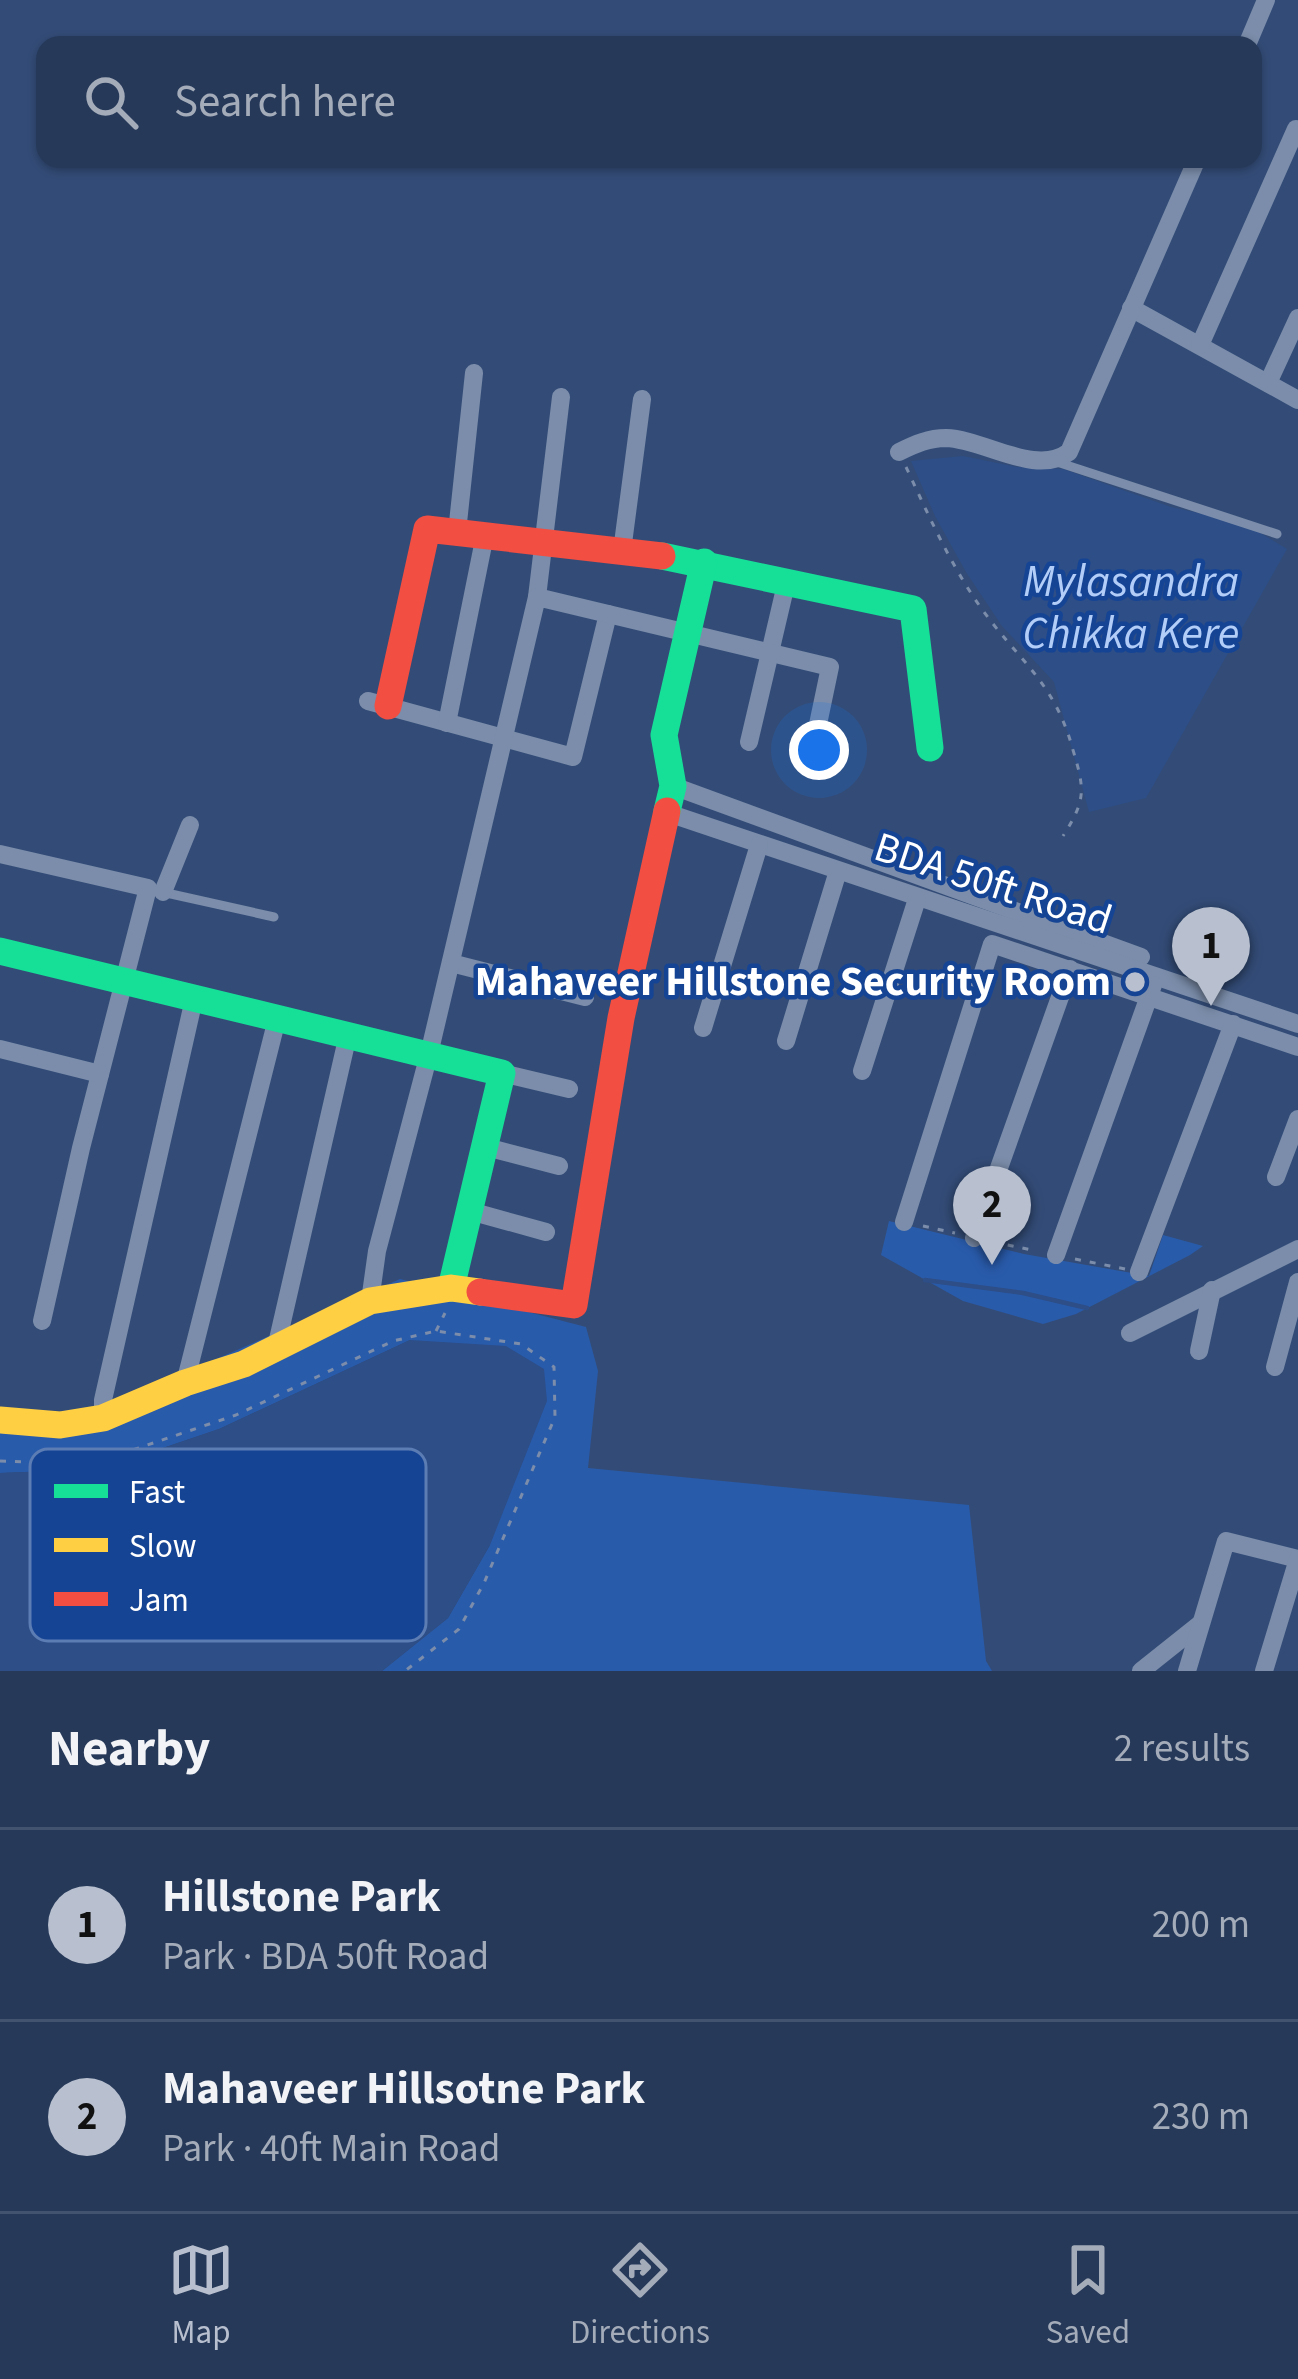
<!DOCTYPE html>
<meta charset="utf-8">
<style>
body{margin:0;font-family:"Source Sans 3",sans-serif;background:#2e405f;color:#f1f3f6}
.you{position:absolute;left:819px;top:750px;width:42px;height:42px;margin:-30px;border:9px solid #fff;border-radius:50%;background:#1a73e8;box-shadow:0 0 0 18px #1a73e833}
.badge{display:grid;place-items:center;width:78px;height:78px;border-radius:50%;background:#b8c0cf;color:#111;font-size:39px;font-weight:700}
.pin{position:absolute;translate:-50% -99px;filter:drop-shadow(0 3px 6px #0008)}
.pin::after{content:'';position:absolute;top:63px;width:42px;height:36px;background:inherit;clip-path:polygon(0 0,100% 0,50% 100%)}
.list{margin:0;padding:0;list-style:none}
h2{display:flex;justify-content:space-between;align-items:center;height:156px;margin:0;padding:0 48px;font-size:51px}
h2 small{font-size:39px;font-weight:400;color:#a4acba}
.list li{display:grid;grid-template-columns:78px 1fr auto;gap:36px;align-items:center;box-sizing:border-box;height:192px;padding:0 48px;border-top:3px solid #42536f}
.list b{display:block;font-size:45px;white-space:nowrap}
.list p{margin:0;font-size:39px;white-space:nowrap;color:#a4acba}
.list em{font-size:39px;font-style:normal;color:#a4acba}
.icon{flex:none;width:66px;height:66px;fill:none;stroke:currentColor;stroke-width:2;stroke-linecap:round;stroke-linejoin:round}
.map{position:relative;flex:none;width:1298px;height:1671px;overflow:hidden}
.search{position:absolute;background:#263959;box-shadow:0 3px 9px #0004;left:36px;right:36px;top:36px;height:132px;display:flex;align-items:center;gap:30px;box-sizing:border-box;padding:0 42px;border-radius:24px;color:#a4acba;font-size:45px}
.sheet{height:540px;background:#263959}
nav{display:flex;justify-content:space-around;align-items:center;box-sizing:border-box;height:168px;border-top:3px solid #42536f;background:#263959;font-size:33px;color:#a4acba}
nav a{display:grid;justify-items:center;gap:6px}
nav .on{color:#b8c0cf}
.map>svg:first-child{display:block}
.green{fill:#295bab}
.water{fill:#2d4e87}
.lines{fill:none;stroke-linecap:round;stroke-linejoin:round}
.stream{stroke:#2d4e87;stroke-width:4.5}
.path{stroke:#7b8daa;stroke-width:3;stroke-dasharray:6 9;stroke-linecap:butt}
.lane{stroke:#7b8daa;stroke-width:9}
.street{stroke:#7b8daa;stroke-width:18}
.fast{stroke:#16e098;stroke-width:27}
.slow{stroke:#ffcf43;stroke-width:27}
.jam{stroke:#f24e42;stroke-width:27}
.poi-dot{fill:#b8c0cf;stroke:#164494;stroke-width:4.5}
.labels{text-anchor:middle;dominant-baseline:central;stroke-width:9;stroke-linejoin:round;paint-order:stroke}
.street-label{font-size:42px;fill:#fff;stroke:#164494}
.poi-label{font-size:42px;font-weight:bold;fill:#fff;stroke:#164494;text-anchor:end}
.water-label{font-size:45px;font-style:italic;fill:#b2cdf8;stroke:#164494}
.key{fill:#164494;stroke:#5c7cb4;stroke-width:3}
.key-label{font-size:33px;fill:#fff}
</style>
<div class="map">
<svg width="1298" height="1671" viewBox="0 0 1298 1671">
<rect width="100%" height="100%" fill="#334c77"/>
<g class="green">
<polygon points="889,1221 1024,1254 1149,1276 1163,1235 1203,1246 1190,1255 1076,1314 1043,1324 963,1301 881,1255"/>
<polygon points="400,1279 586,1327 598,1371 588,1468 969,1505 986,1661 992,1671 382,1671 448,1618 490,1545 410,1340 219,1429 101,1469 0,1473 0,1415 90,1414"/>
</g>
<g class="water">
<polygon points="963,456 1017,467 1063,469 1171,507 1244,523 1287,549 1146,798 1089,812 1054,682 1002,626 966,572 935,516 911,461"/>
<polygon points="410,1340 506,1346 544,1369 547,1401 490,1545 448,1618 382,1671 0,1671 0,1473 101,1469 219,1429"/>
</g>
<g class="lines">
<polyline class="stream" points="925,1280 1023,1293 1087,1308"/>
<g class="path">
<path d="M906 467C928 514 949 562 979 605 1018 661 1054 680 1073 750 1085 790 1086 800 1063 836"/>
<polyline points="923,1226 955,1233"/>
<polyline points="993,1242 1037,1251"/>
<polyline points="1075,1259 1125,1269"/>
<polyline points="436,1331 445,1313"/>
<polyline points="0,1461 56,1463 109,1458 236,1415 393,1341 436,1331 521,1344 554,1367 555,1417 484,1583 459,1629 405,1671"/>
</g>
<g class="lane">
<polyline points="1057,462 1277,534"/>
<polyline points="162,892 274,917"/>
</g>
<g class="street">
<polyline points="1247,45 1266,0"/>
<polyline points="1131,308 1298,400"/>
<polyline points="1200,345 1296,129"/>
<polyline points="1268,383 1298,318"/>
<path d="M899 452C915 444 929 438 946 438 984 439 1036 477 1069 452L1197 159"/>
<polyline points="457,532 474,373"/>
<polyline points="622,551 642,399"/>
<polyline points="537,597 561,397"/>
<polyline points="368,701 573,757 608,614"/>
<polyline points="447,723 485,535"/>
<polyline points="749,742 787,580"/>
<polyline points="673,786 1141,957"/>
<polyline points="665,812 1298,1024"/>
<polyline points="0,854 148,888 81,1148 42,1321"/>
<polyline points="163,892 190,825"/>
<polyline points="451,963 585,997"/>
<polyline points="703,1028 759,845"/>
<polyline points="786,1041 838,871"/>
<polyline points="0,1049 100,1074"/>
<polyline points="862,1071 917,899"/>
<polyline points="502,1073 569,1089"/>
<polyline points="486,1147 559,1166"/>
<polyline points="1276,1177 1298,1119"/>
<polyline points="470,1211 546,1232"/>
<polyline points="904,1222 992,944 1298,1047"/>
<polyline points="974,1238 1070,969"/>
<polyline points="1056,1255 1153,985"/>
<polyline points="1139,1272 1233,1024"/>
<polyline points="370,1301 377,1251 429,1054 537,597 830,667 817,729"/>
<polyline points="1130,1333 1298,1249"/>
<polyline points="276,1348 348,1035"/>
<polyline points="1199,1351 1212,1290"/>
<polyline points="1275,1367 1298,1282"/>
<polyline points="185,1383 277,1019"/>
<polyline points="103,1418 103,1400 194,999"/>
<polyline points="1141,1671 1200,1624"/>
<polyline points="1187,1671 1226,1541 1298,1559"/>
<polyline points="1264,1671 1298,1559"/>
</g>
<g class="fast">
<polyline points="662,556 913,609 930,748"/>
<polyline points="667,811 673,786 664,735 704,562"/>
<polyline points="0,951 502,1073 451,1288"/>
</g>
<polyline class="slow" points="0,1420 60,1425 103,1418 185,1383 244,1364 370,1301 451,1288 480,1292"/>
<g class="jam">
<polyline points="388,706 427,529 662,556"/>
<polyline points="480,1292 574,1305 621,1018 667,811"/>
</g>
</g>
<circle class="poi-dot" cx="1135" cy="982" r="12"/>
<g class="labels">
<g class="street-label">
<text transform="translate(993 884) rotate(18)">BDA 50ft Road</text>
</g>
<g class="poi-label">
<text x="1111" y="982">Mahaveer Hillstone Security Room</text>
</g>
<g class="water-label">
<text x="1131" y="582">Mylasandra<tspan x="1131" dy="52">Chikka Kere</tspan></text>
</g>
</g>
<rect x="30" y="1449" width="396" height="192" rx="18" class="key"/>
<rect x="54" y="1484" width="54" height="14" fill="#16e098"/>
<rect x="54" y="1538" width="54" height="14" fill="#ffcf43"/>
<rect x="54" y="1592" width="54" height="14" fill="#f24e42"/>
<g class="key-label">
<text x="129" y="1503">Fast</text>
<text x="129" y="1557">Slow</text>
<text x="129" y="1611">Jam</text>
</g>
</svg>
<div class="you"></div>
<div class="pin badge" style="left:1211px;top:1006px">1</div>
<div class="pin badge" style="left:992px;top:1265px">2</div>
<div class="search"><svg class="icon" aria-label="search" viewBox="0 0 24 24"><circle cx="10" cy="10" r="6"/><path d="M15 15l6 6"/></svg>Search here</div>
</div>
<section class="sheet">
<h2>Nearby<small>2 results</small></h2>
<ul class="list">
<li><span class="badge">1</span><div><b>Hillstone Park</b><p>Park · BDA 50ft Road</p></div><em>200 m</em></li>
<li><span class="badge">2</span><div><b>Mahaveer Hillsotne Park</b><p>Park · 40ft Main Road</p></div><em>230 m</em></li>
</ul>
</section>
<nav>
<a class="on"><svg class="icon" aria-label="map" viewBox="0 0 24 24"><path d="M3 6l6-2 6 2 6-2v14l-6 2-6-2-6 2zM9 4v14M15 6v14"/></svg>Map</a>
<a><svg class="icon" aria-label="directions" viewBox="0 0 24 24"><path d="M12 3l9 9-9 9-9-9zM9 14v-3h6M13 9l2 2-2 2"/></svg>Directions</a>
<a><svg class="icon" aria-label="saved" viewBox="0 0 24 24"><path d="M7 4h10v16l-5-4-5 4z"/></svg>Saved</a>
</nav>
